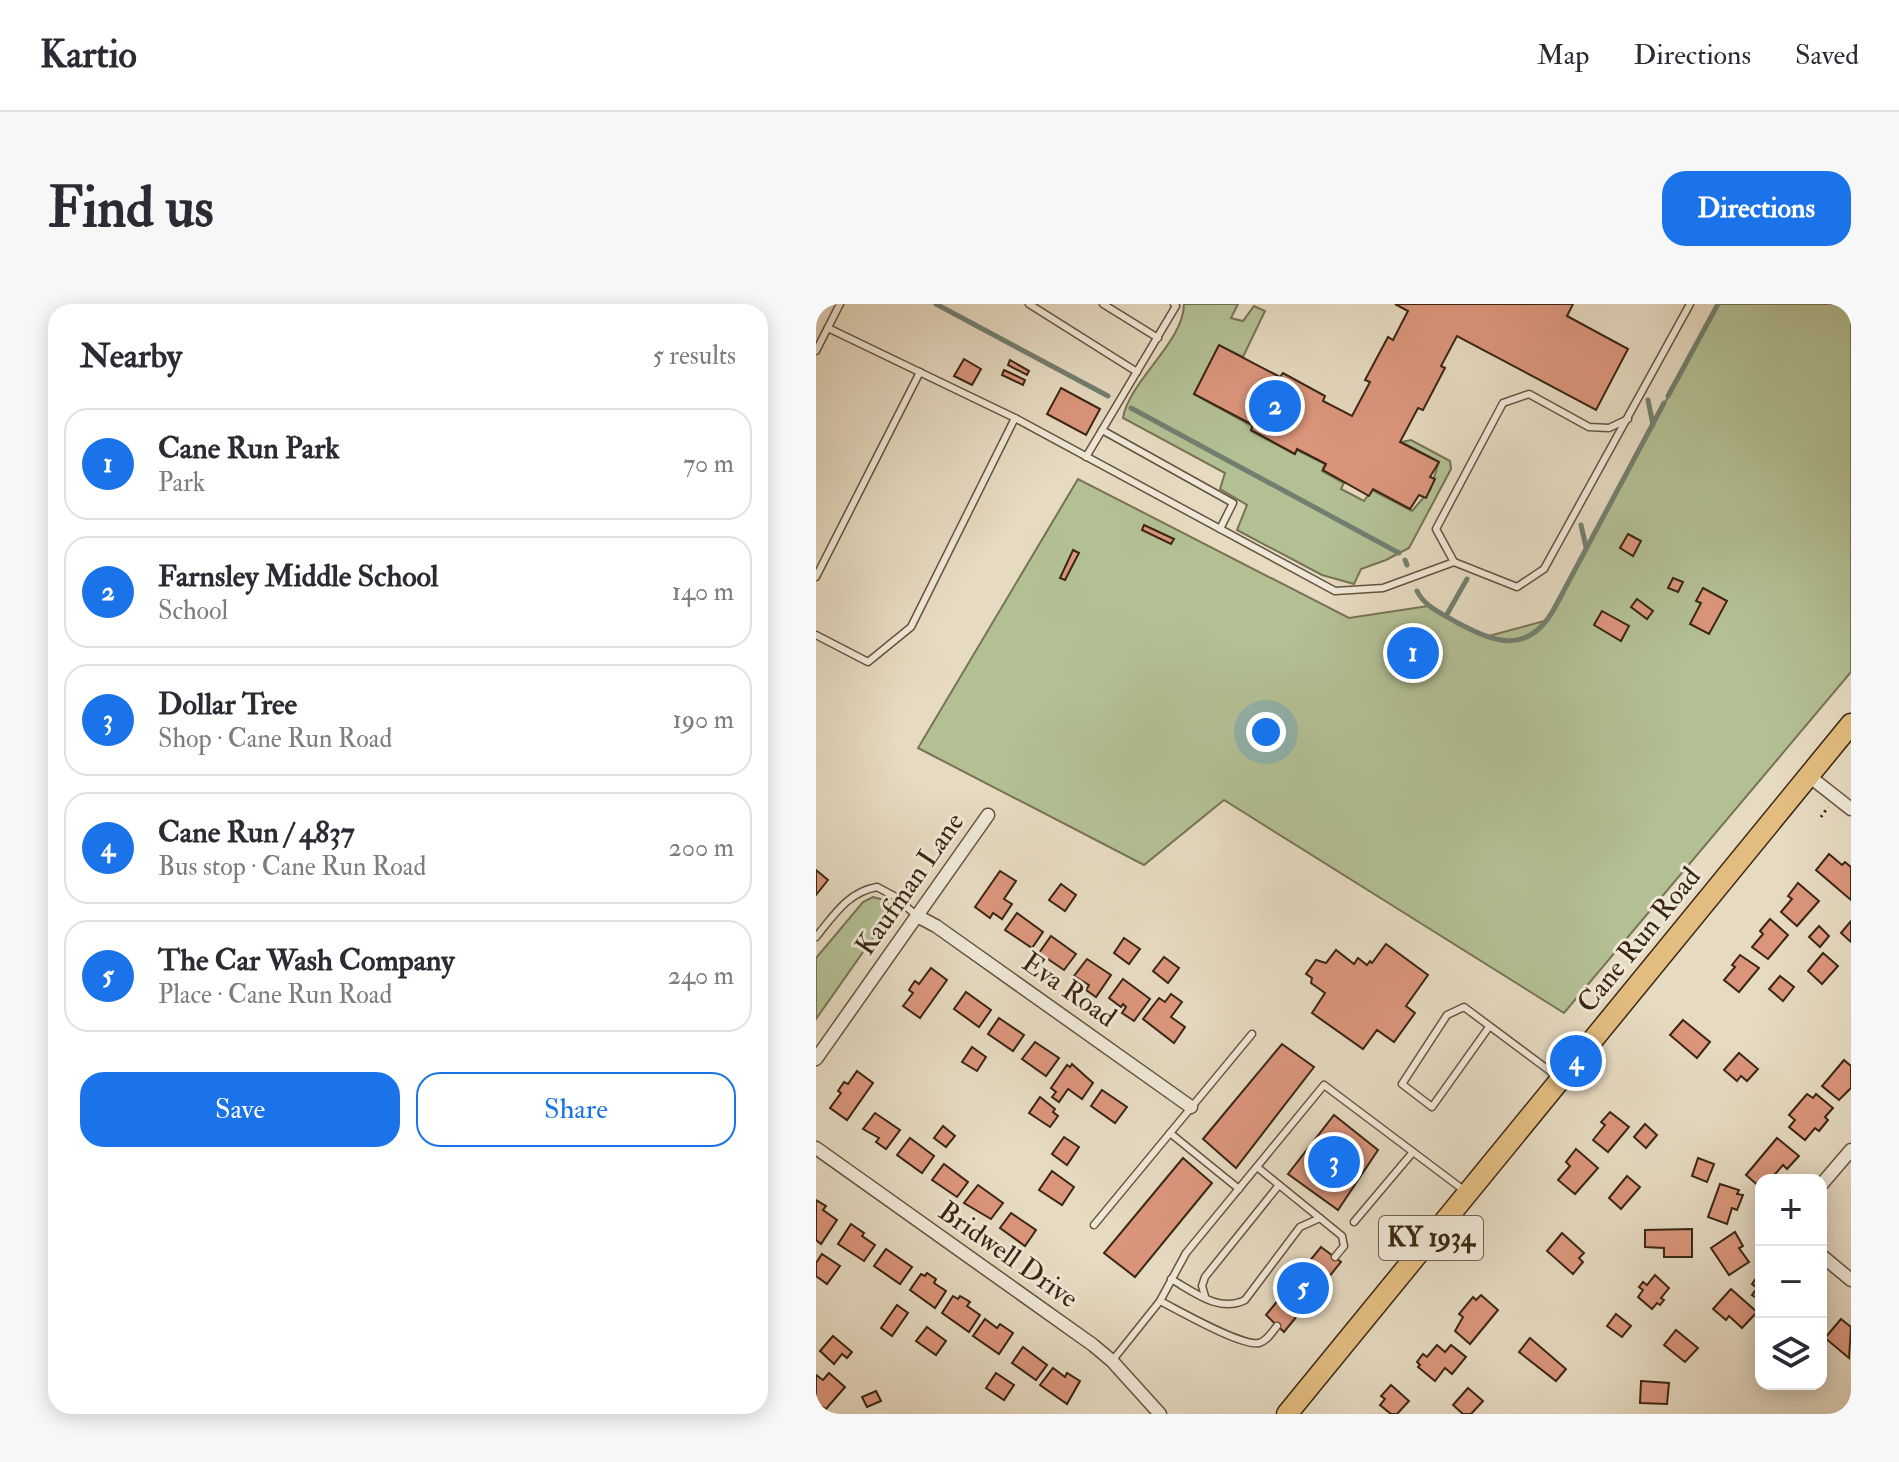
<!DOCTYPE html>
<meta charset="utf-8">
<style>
body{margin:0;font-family:"IM FELL Double Pica",serif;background:#f7f7f7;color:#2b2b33}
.controls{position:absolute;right:24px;bottom:24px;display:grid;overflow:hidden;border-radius:16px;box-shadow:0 4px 20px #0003}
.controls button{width:72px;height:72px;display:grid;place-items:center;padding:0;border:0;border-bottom:2px solid #e1e1e2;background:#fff;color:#2b2b33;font:40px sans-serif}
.you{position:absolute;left:450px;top:428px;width:28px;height:28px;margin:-20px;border:6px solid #fff;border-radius:50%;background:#1a73e8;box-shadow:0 0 0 12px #1a73e833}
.badge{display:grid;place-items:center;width:52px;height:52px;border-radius:50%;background:#1a73e8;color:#fff;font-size:26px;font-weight:700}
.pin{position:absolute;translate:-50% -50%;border:4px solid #fff;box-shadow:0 2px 8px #0006}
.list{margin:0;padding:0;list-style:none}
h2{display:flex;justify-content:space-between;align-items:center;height:104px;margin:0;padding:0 32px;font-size:34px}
h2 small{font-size:26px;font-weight:400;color:#7c7c81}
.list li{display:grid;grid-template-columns:52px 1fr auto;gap:24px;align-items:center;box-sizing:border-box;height:112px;margin:0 16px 16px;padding:0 16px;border:2px solid #e1e1e2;border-radius:24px}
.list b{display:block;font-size:30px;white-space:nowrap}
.list p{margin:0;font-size:26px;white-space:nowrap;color:#7c7c81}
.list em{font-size:26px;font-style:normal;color:#7c7c81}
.actions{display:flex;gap:16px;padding:24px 32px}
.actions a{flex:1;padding:18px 0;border:2px solid #1a73e8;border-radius:24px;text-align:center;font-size:28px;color:#1a73e8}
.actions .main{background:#1a73e8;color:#fff}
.icon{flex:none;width:44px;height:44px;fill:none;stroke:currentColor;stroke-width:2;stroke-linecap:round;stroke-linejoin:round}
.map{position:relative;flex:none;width:1035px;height:1110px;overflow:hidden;border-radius:24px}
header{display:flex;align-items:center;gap:48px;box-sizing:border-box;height:112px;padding:0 40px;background:#fff;border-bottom:2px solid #e1e1e2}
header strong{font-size:38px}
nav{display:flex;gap:44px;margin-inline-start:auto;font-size:28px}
.intro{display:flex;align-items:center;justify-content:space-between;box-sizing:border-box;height:192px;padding:0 48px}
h1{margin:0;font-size:56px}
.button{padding:20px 36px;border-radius:24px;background:#1a73e8;color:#fff;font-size:28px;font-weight:700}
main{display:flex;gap:48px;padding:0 48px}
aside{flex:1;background:#fff;border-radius:24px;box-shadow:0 4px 20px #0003}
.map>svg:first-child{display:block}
.green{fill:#b3c094;stroke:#767354;stroke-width:2}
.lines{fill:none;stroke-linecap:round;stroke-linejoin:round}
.stream{stroke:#727f70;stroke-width:5}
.building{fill:#db957b;stroke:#3a2613;stroke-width:2}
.service-casing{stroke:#65533e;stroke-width:9}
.minor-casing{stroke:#65533e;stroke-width:15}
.trunk-casing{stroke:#3a2613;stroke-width:23}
.path{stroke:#3a2613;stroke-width:3;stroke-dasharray:2 4;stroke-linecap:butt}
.service{stroke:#efe7d7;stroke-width:6}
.minor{stroke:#efe7d7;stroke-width:12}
.trunk{stroke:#e3bd80;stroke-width:20}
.labels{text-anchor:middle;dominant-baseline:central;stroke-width:6;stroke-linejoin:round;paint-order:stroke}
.shield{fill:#efe7d7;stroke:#70604e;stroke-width:2}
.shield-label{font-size:26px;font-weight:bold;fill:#3a2613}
.street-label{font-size:28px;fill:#3a2613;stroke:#efe7d7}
</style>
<header>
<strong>Kartio</strong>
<nav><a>Map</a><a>Directions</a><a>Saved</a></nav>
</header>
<div class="intro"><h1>Find us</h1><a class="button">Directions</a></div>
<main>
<aside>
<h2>Nearby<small>5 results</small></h2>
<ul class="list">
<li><span class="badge">1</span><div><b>Cane Run Park</b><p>Park</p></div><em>70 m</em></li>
<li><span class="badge">2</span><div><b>Farnsley Middle School</b><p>School</p></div><em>140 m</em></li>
<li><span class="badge">3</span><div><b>Dollar Tree</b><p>Shop · Cane Run Road</p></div><em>190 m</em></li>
<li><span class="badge">4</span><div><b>Cane Run / 4837</b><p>Bus stop · Cane Run Road</p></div><em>200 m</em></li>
<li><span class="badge">5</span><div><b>The Car Wash Company</b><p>Place · Cane Run Road</p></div><em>240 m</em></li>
</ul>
<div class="actions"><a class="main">Save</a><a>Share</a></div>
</aside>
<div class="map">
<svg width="1035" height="1110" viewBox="0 0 1035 1110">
<rect width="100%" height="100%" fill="#e6dac1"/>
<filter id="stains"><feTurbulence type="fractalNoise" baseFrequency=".0025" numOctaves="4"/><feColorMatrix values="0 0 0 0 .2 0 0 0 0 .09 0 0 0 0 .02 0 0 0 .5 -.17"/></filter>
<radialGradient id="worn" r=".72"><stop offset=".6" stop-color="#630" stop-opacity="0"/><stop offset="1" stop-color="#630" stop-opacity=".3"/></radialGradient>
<g class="green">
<path d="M368 0H422L415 14 427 17 438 2 449 7 427 53 403 41 378 90 436 122 435 127 478 150 481 146 509 160 506 167 528 179 525 185 548 197 556 186 596 207 614 186 623 158 586 138 595 136 634 157 635 165 593 244 570 256 545 265 538 280 506 271 421 226 431 201 404 185 409 169 307 114C313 77 368 38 368 0Z"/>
<polygon points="902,0 1028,0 1035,2 1035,368 748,709 408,496 328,561 102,444 262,175 533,314 612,302 669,333 732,316"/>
<polygon points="57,593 68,596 78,604 0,715 0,654 47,598"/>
</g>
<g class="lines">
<g class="stream">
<polyline points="120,0 292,92"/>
<polyline points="852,92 902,0"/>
<polyline points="832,96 837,121"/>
<polyline points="315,104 583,249"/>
<polyline points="765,221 770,243"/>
<polyline points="589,256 591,261"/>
<path d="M601 287C609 303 625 309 640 318 679 339 712 351 738 305L848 99"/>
<polyline points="630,312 651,275"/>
</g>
</g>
<g class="building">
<polygon points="579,0 757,0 751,12 812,45 780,106 641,32 625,62 629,64 607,106 602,104 584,138 623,158 614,173 619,175 610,194 603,191 594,205 557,185 553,192 507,166 510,160 481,145 479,150 435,126 437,121 378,90 403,41 464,73 467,69 509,92 507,97 536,112 554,78 549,76 572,33 577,36 592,7"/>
<polygon points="148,55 165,65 156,81 138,72"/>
<polygon points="194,56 213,67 211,71 192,61"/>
<polygon points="188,66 209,76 207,81 186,71"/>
<polygon points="245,84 284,105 270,131 231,110"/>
<polygon points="328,221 358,235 355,240 326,226"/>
<polygon points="812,230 825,237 817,252 804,244"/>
<polygon points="257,246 263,249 249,276 244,274"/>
<polygon points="857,274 867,278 862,288 852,284"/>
<polygon points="887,284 911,297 893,330 874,320 885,299 880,297"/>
<polygon points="821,295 837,307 831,315 815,303"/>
<polygon points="786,307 813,322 805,337 778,321"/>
<polygon points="1013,550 1026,561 1029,558 1035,563 1035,596 1000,566"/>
<polygon points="0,566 12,576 0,591"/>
<polygon points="184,567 200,577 188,595 196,600 186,615 177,609 174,614 159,603"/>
<polygon points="982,579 1003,597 981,622 965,608 976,595 972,592"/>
<polygon points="245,580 260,591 249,607 233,596"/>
<polygon points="201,609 227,628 216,644 189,626"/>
<polygon points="954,615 972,631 952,655 936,643 947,630 944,627"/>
<polygon points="1035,617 1035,638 1025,629"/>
<polygon points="1003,622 1013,632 1004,643 993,633"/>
<polygon points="235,632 260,650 248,666 223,649"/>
<polygon points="308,634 324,645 313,660 298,649"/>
<polygon points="570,640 612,671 590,702 599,709 578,738 561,726 547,745 496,709 509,689 495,679 496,674 490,670 500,656 510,659 520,646 538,660 542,654 551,661 554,657 556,659"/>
<polygon points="1007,649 1022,662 1006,680 992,667"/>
<polygon points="924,651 943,664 923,688 908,676 919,663 916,661"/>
<polygon points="348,653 363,664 352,679 337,667"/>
<polygon points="271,655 295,671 280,693 270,686 273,681 258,672"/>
<polygon points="115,664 131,676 104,714 87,702 97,689 93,686 96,681 99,677 103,680"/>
<polygon points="964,672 978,683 967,697 953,685"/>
<polygon points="307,675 334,695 318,717 306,709 310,703 307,700 305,703 293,694"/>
<polygon points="150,688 175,706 163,723 138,705"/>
<polygon points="355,690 366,698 355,713 369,723 358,739 327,715 343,694 349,698"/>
<polygon points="183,714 208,731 197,747 172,730"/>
<polygon points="867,716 894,738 881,754 854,731"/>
<polygon points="219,738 243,754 230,772 206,755"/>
<polygon points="466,740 498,763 420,864 387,835"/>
<polygon points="156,743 170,753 161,767 146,758"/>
<polygon points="923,749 942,765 931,777 925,772 921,777 908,766"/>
<polygon points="1028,756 1035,762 1035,784 1023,796 1006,782"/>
<polygon points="256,760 277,779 266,795 252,785 243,798 236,793 240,788 235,784 251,761 254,763"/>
<polygon points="41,767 57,779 31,816 14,804 25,789 22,787 28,778 32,780"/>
<polygon points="286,786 311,803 299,819 275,802"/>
<polygon points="991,790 997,794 1000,790 1017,804 1009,813 1012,816 1003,827 999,824 989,836 973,823 979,816 973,811"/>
<polygon points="224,793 239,805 237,808 242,812 234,823 213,809"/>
<polygon points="794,808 813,823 792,848 777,836 789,821 785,818"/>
<polygon points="59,809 84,826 70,845 60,838 63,834 47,825"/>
<polygon points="518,811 562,846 522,906 472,870"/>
<polygon points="829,820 841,831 830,844 818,833"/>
<polygon points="127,822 139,832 130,843 118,834"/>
<polygon points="248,833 263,843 251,861 236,850"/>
<polygon points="94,834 118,852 106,869 81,851"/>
<polygon points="961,834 983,852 971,865 967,861 954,876 945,876 945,884 930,871"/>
<polygon points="760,845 782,864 759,890 742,876 754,862 750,858"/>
<polygon points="367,854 396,879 319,973 288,949"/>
<polygon points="882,854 898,860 891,878 876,872"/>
<polygon points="128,860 152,878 141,893 116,876"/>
<polygon points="236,867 258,883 246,901 223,886"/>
<polygon points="811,872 824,883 805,905 793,894"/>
<polygon points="904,880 923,886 921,890 927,891 921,906 916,904 911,920 892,913"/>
<polygon points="162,881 187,899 175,915 148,899"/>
<polygon points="0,896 10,902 7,906 21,916 5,940 0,936"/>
<polygon points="195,909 220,926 209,942 184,924"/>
<polygon points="35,920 48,929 46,932 59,941 48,957 22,940"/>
<polygon points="876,925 876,953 848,953 848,944 829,943 829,926"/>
<polygon points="919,928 927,942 923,944 933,958 913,971 895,944"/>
<polygon points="746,929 768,949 763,954 767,958 757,970 731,947"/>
<polygon points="505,943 525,958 468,1028 450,1011"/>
<polygon points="70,945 96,963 84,980 58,962"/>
<polygon points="6,950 24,962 11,980 0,972 0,959"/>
<polygon points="945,967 945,997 936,991 941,984 936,980"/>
<polygon points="111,969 120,975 118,979 130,987 119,1004 94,986 105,970 109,972"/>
<polygon points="839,971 853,984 845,994 848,996 844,1001 841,999 836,1005 822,993 827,986 823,983 827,978 831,981"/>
<polygon points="915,985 941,1008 926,1024 913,1012 910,1016 897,1005"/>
<polygon points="665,991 682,1006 654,1040 639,1027 647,1013 643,1010 657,993 660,996"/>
<polygon points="137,992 142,995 144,992 151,996 154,998 151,1002 164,1011 153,1028 126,1009"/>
<polygon points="81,1001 92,1009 76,1032 65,1024"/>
<polygon points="800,1010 815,1022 806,1033 791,1022"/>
<polygon points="169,1015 181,1024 184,1020 197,1029 183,1050 157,1032"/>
<polygon points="1025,1015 1035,1023 1033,1054 1009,1034"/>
<polygon points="111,1023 130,1037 120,1051 100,1037"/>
<polygon points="860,1026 882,1044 869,1058 848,1041"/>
<polygon points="17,1032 36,1048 31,1054 26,1050 18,1060 4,1047"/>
<polygon points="714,1034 750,1065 740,1077 703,1048"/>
<polygon points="621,1041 629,1048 635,1041 650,1053 636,1070 629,1064 619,1077 602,1063 604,1061 601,1058 607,1050 611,1053"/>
<polygon points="207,1043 231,1061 220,1076 196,1059"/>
<polygon points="237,1064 249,1073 251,1069 264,1077 251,1100 224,1081"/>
<polygon points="13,1069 29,1083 10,1105 0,1099 0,1071 7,1076"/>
<polygon points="180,1069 198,1081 188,1096 170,1084"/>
<polygon points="825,1077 853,1079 851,1100 824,1099"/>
<polygon points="575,1081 593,1097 581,1110 575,1110 564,1101 569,1095 565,1092"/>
<polygon points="652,1084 667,1097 655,1110 647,1110 637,1101"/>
<polygon points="60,1087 65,1097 51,1103 46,1093"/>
</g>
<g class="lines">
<defs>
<g id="service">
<polyline points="213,0 321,68"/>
<polyline points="287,0 342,34"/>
<polyline points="0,47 24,0"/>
<polyline points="199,114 519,287 567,284 638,258 701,283 728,265 874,0"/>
<polyline points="286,126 417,199 404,225"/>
<polyline points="270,153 360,2 358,0"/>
<polyline points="638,258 620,225 687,99 713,90 773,123 793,124 812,115"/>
<polyline points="0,273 104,68"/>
<polyline points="0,331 52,358 95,323 199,114 12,24"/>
<path d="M0 633C18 611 32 588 61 583L78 592 101 612"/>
<polyline points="673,723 616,803 586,780 631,711 648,703 742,773"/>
<polyline points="354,829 423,885"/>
<polyline points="441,863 526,932 528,942 519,953"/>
<polyline points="538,918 597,848"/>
<polyline points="278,921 436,730"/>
<path d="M355 975C378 988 403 1009 429 996L484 923 504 914"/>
<polyline points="389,992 386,982 389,973 463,881"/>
<path d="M344 997C362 1006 426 1043 443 1039 451 1037 456 1028 461 1022"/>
<polyline points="296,1057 344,997 370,949 508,781 649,887"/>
</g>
<g id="minor">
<polyline points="993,472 1035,505"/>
<polyline points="101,612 120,622 375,803"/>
<polyline points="0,755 172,511"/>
<polyline points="0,844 277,1041 296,1057 344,1110"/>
<polyline points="1005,881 1035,846"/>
<polyline points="1005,951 1035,976"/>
</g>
<polyline id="trunk" points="471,1110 1035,420"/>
</defs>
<use href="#service" class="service-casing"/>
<use href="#minor" class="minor-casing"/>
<use href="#trunk" class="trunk-casing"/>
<polyline class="path" points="1005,513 1012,503"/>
<use href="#service" class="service"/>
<use href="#minor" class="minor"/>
<use href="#trunk" class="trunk"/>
</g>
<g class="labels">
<rect class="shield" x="563" y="912" width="104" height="44" rx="6"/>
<g class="shield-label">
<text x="615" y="934">KY 1934</text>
</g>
<g class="street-label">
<text transform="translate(94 580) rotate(-55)">Kaufman Lane</text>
<text transform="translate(823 636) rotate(-51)">Cane Run Road</text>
<text transform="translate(253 686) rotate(35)">Eva Road</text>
<text transform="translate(192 951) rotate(35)">Bridwell Drive</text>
</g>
</g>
<rect width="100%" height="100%" filter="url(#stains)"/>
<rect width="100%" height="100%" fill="url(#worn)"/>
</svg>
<div class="controls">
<button>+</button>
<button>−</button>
<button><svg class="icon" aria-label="layers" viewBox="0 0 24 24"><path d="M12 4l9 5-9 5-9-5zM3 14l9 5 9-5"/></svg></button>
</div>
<div class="you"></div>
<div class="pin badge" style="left:597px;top:349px">1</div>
<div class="pin badge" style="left:459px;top:102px">2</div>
<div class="pin badge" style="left:518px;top:858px">3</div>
<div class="pin badge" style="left:760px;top:757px">4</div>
<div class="pin badge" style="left:487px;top:984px">5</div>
</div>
</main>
